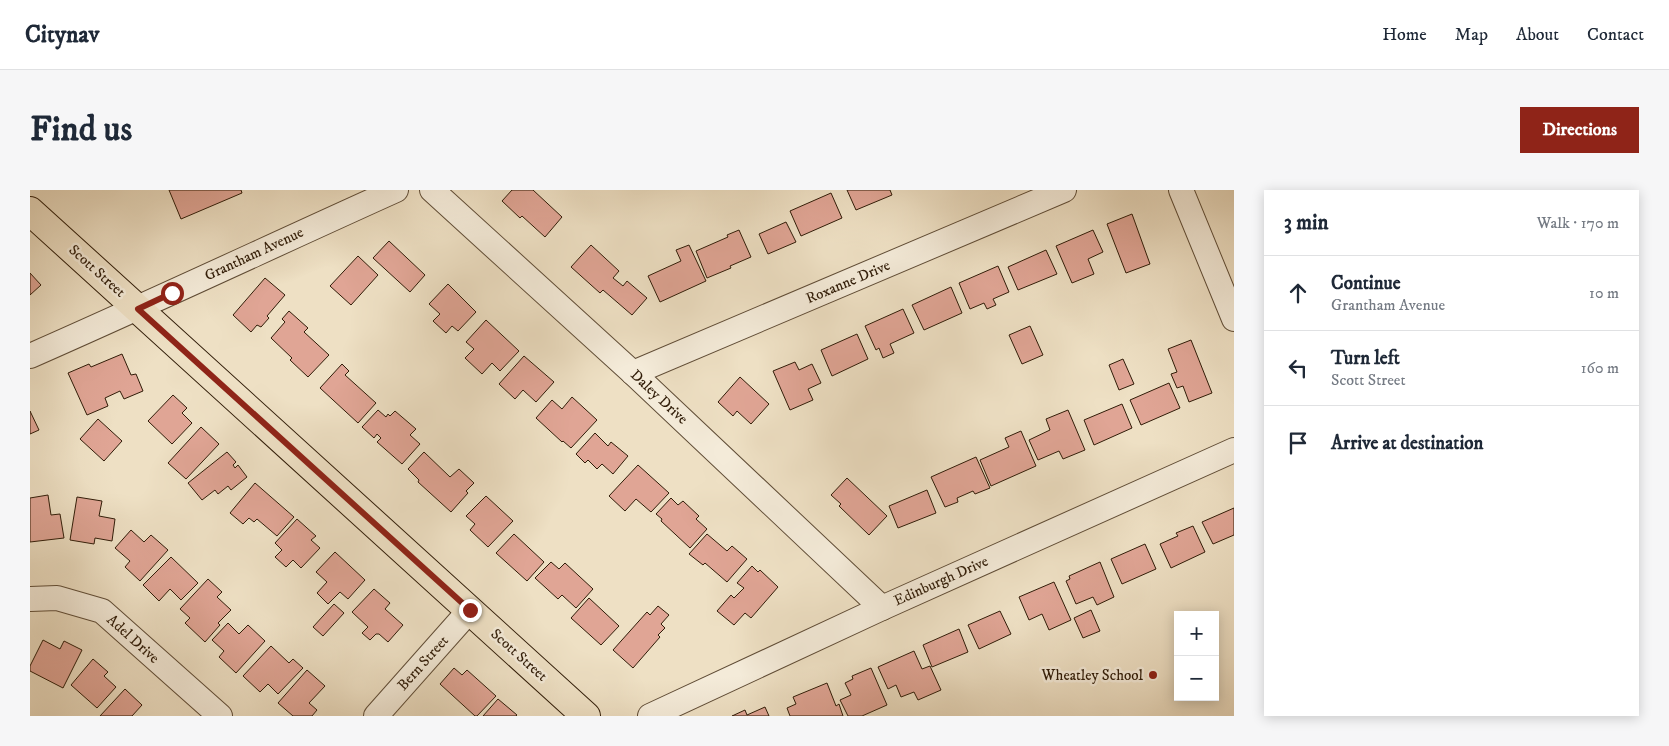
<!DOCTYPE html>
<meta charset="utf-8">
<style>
body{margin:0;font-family:"IM FELL DW Pica",serif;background:#f6f6f7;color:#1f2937}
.controls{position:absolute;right:15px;bottom:15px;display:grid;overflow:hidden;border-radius:0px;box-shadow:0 2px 12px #0003}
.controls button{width:45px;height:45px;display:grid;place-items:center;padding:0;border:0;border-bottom:1px solid #e0e1e3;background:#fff;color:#1f2937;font:25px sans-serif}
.stop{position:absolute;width:15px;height:15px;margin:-11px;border:4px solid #8f2418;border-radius:50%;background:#fff}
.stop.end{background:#8f2418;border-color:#fff;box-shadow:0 1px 5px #0008}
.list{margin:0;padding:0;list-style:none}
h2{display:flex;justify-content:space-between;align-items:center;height:65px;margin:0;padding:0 20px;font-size:21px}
h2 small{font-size:16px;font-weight:400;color:#747a83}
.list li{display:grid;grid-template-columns:32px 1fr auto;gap:15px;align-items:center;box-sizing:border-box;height:75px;padding:0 20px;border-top:1px solid #e0e1e3}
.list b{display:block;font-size:19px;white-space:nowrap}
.list p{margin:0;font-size:16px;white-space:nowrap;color:#747a83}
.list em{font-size:16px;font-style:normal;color:#747a83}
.icon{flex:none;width:28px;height:28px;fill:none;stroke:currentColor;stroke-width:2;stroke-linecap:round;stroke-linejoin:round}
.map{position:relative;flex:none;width:1204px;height:526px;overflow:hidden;border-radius:0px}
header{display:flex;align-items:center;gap:30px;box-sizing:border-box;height:70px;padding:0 25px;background:#fff;border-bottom:1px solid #e0e1e3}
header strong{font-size:24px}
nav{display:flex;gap:28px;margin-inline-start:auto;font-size:18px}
.intro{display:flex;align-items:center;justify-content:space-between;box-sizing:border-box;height:120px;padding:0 30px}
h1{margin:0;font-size:35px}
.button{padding:12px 22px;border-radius:0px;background:#8f2418;color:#fff;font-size:18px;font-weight:700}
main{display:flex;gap:30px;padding:0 30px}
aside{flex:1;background:#fff;border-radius:0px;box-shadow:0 2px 12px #0003}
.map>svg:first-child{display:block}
.building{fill:#e0a595;stroke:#301c08}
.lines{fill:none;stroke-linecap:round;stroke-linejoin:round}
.minor-casing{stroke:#604d37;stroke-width:26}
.major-casing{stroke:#301c08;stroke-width:30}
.minor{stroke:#f4ebd9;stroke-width:24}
.major{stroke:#eee0c4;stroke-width:28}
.route{stroke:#8f2418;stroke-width:6}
.poi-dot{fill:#8f2418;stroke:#f4ebd9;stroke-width:2}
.labels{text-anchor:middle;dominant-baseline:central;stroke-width:5;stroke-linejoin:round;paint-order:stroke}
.street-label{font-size:15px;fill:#301c08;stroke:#f4ebd9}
.poi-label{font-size:15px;fill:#301c08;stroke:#f4ebd9;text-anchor:end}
</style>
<header>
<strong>Citynav</strong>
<nav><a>Home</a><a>Map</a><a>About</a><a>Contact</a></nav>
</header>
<div class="intro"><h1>Find us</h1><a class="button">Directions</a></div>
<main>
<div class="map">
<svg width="1204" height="526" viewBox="0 0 1204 526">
<rect width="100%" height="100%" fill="#eee0c4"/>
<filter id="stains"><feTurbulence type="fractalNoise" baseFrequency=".004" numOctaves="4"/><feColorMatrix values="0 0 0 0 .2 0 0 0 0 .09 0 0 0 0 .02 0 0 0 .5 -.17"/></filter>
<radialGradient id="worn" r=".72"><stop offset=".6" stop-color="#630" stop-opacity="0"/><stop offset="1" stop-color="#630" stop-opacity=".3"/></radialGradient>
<g class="building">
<polygon points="139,0 211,0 212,3 151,29"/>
<polygon points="482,0 503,0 532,27 515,47 492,26 490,28 472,11"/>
<polygon points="817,0 860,0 862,5 826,20"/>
<polygon points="801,3 812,28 771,46 760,21"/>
<polygon points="1102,24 1120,74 1096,83 1077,34"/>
<polygon points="756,32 766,52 738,64 729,44"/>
<polygon points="709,40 721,67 700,76 701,78 677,88 666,61 698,47 697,45"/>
<polygon points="1063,40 1073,62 1058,69 1064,84 1042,93 1026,56"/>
<polygon points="359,51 395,85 380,102 343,68"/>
<polygon points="561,55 589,81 583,88 593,96 597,91 617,108 602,125 573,100 570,103 541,77"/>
<polygon points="659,55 676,91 630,112 618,86 651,71 646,60"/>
<polygon points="1016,60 1027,84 988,100 978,77"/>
<polygon points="328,66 348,85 321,115 300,96"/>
<polygon points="968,76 979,102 963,109 966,115 957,119 954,113 940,119 929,93"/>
<polygon points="0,83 11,95 0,105"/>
<polygon points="235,88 255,105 237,126 239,128 231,137 227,135 221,142 203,125"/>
<polygon points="418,94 446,122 428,141 422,136 416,143 403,131 410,124 399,114"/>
<polygon points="921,97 932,123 894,140 882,115"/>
<polygon points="873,119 884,143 860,154 864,163 853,168 849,158 846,160 835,136"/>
<polygon points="259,121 278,138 274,142 299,165 278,187 260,170 262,168 241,148 255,132 252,129"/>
<polygon points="456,130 489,161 470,181 462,173 452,184 435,168 444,159 436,152"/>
<polygon points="1000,136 1013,165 992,174 979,145"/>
<polygon points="827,144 838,169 802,186 791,160"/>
<polygon points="1161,150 1182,203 1159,212 1153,196 1147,198 1141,184 1147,182 1138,159"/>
<polygon points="92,164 101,185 106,184 113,201 94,209 90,201 75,208 78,216 57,225 38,183 59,174 61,177"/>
<polygon points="494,166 524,192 506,212 493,200 485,209 469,194"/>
<polygon points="1093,169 1104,194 1089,200 1079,175"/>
<polygon points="765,172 769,180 782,174 791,193 778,199 783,210 760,220 743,181"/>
<polygon points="312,174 319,181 315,185 346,213 328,233 290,198"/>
<polygon points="710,187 739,214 721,234 707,221 703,226 688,212"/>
<polygon points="1139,193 1150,218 1111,235 1100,210"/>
<polygon points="143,205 157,218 152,223 162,233 142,254 118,231"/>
<polygon points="542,207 567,230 541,258 533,251 532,252 506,228 522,210 532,219"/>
<polygon points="1092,214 1102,238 1064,255 1054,230"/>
<polygon points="348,220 356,227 358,224 360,226 365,221 386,239 380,245 390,254 372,274 347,252 351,248 347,244 344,248 332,237"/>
<polygon points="1038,220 1055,260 1033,269 1029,261 1008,270 999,250 1020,240 1016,229"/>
<polygon points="0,221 9,240 0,244"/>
<polygon points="68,229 92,251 74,271 50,249"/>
<polygon points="171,237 189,254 156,289 138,273"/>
<polygon points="991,241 1006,276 961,296 950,270 979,257 975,248"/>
<polygon points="565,243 578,256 581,252 598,266 583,284 572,274 567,279 558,270 555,273 546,264"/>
<polygon points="197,262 206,272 203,275 205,278 208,275 217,287 201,300 198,296 188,304 185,300 172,310 158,293"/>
<polygon points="394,262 420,287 429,279 444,293 436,301 438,303 421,322 388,292 389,290 378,279"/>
<polygon points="946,267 960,298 945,304 943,301 927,308 928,312 915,317 901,287"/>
<polygon points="608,275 639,303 621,322 606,309 595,321 579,306"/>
<polygon points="817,288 857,326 839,345 809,316 811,314 801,305"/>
<polygon points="225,293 264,327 247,346 227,329 224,332 219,328 213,334 200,323"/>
<polygon points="897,300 906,323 868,338 859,316"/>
<polygon points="18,305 21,325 30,324 34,348 0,352 0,308"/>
<polygon points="456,306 483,331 458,357 440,340 445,334 436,326"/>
<polygon points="47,307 72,311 69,326 85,329 82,351 65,348 64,354 40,350"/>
<polygon points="641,308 648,315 653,311 669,326 666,329 677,339 660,358 631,331 632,329 626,324"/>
<polygon points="1204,318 1204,345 1183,354 1172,332"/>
<polygon points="267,329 286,346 281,350 290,358 271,378 263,370 256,377 245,367 252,360 245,353"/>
<polygon points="1163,336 1175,362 1141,378 1130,354 1148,346 1146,343"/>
<polygon points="101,340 114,352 121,345 138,360 110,391 95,377 100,371 85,358"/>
<polygon points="484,344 514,372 497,391 466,363"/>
<polygon points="677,344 697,361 702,356 717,369 697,392 675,373 673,375 659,364"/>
<polygon points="1115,354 1126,379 1092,394 1081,369"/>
<polygon points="305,362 335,390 318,409 310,402 298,414 287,403 297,392 286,382"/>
<polygon points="141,367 168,393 151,410 140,399 129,411 113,395"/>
<polygon points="521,372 529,379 535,373 563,399 546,418 532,405 528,409 505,388"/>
<polygon points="1070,372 1084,407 1067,415 1063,407 1046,414 1036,391 1040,389 1039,386"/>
<polygon points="722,376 728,382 730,380 748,397 721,428 715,423 704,435 687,421 701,405 704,408 714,398 707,393"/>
<polygon points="178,389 192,402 187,407 201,420 188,433 190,435 175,452 155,433 160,428 150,419"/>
<polygon points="1024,392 1041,430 1019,440 1012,424 999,430 989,407"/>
<polygon points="344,399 360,413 355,419 373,435 358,452 349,444 346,444 340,450 332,443 338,437 322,422"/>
<polygon points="559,408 589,436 571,455 541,428"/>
<polygon points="304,414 314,423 293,446 283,437"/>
<polygon points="628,416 639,425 631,434 635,438 628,445 630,447 603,478 583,460 617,422 620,425"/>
<polygon points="1061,420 1070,441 1053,448 1044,428"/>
<polygon points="970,421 981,444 949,459 938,435"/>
<polygon points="198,433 209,444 218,435 235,451 206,483 189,467 194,461 182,450"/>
<polygon points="929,439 938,462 902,477 893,455"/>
<polygon points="13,450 30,459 34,451 52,460 33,498 0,481 0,476"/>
<polygon points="241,456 259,473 263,469 273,478 248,504 238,494 230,502 213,486"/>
<polygon points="884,461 892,479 900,476 911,500 888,510 884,502 871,507 866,495 858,499 848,477"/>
<polygon points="63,469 78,482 74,486 86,497 67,518 41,495"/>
<polygon points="424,478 432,485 437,480 466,506 447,526 445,526 410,494"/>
<polygon points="841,478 857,515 832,526 818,526 810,510 821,505 815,493 823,489 822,486"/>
<polygon points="277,480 295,496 279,513 287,520 282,526 263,526 248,513"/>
<polygon points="797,493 806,516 809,514 813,526 760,526 757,518 766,514 763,507"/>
<polygon points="95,499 112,515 102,526 70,526"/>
<polygon points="468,509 487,525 486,526 453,526"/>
<polygon points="735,517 739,526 702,526 715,520 717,525"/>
</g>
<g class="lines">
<defs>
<g id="minor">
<polyline points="402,0 603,183 852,418"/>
<polyline points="1151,0 1204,129"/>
<path d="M0 166C123 112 244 55 366 0"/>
<polyline points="603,183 1034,0"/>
<polyline points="0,409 27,408 72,421 190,526"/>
<polyline points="346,526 440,420"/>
<polyline points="620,526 852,418 1204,260"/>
</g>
<polyline id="major" points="0,21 556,526"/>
</defs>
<use href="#minor" class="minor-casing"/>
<use href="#major" class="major-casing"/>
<use href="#minor" class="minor"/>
<use href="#major" class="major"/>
</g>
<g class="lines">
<polyline class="route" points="142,103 108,119 440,420"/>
</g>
<circle class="poi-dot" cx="1123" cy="485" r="5"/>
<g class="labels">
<g class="street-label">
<text transform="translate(224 64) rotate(-25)">Grantham Avenue</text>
<text transform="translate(67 81) rotate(42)">Scott Street</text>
<text transform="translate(818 92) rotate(-23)">Roxanne Drive</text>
<text transform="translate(629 207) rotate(43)">Daley Drive</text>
<text transform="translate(911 391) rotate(-24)">Edinburgh Drive</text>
<text transform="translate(103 449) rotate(42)">Adel Drive</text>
<text transform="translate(489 465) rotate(42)">Scott Street</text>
<text transform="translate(393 473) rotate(-48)">Bern Street</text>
</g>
<g class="poi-label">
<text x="1113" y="485">Wheatley School</text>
</g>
</g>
<rect width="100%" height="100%" filter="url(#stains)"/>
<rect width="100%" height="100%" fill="url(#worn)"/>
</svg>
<div class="controls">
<button>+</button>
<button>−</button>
</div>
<div class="stop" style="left:142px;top:103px"></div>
<div class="stop end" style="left:440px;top:420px"></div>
</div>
<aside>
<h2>3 min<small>Walk · 170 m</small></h2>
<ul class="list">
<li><svg class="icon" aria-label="ahead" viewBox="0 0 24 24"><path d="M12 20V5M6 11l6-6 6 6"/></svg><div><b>Continue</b><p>Grantham Avenue</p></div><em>10 m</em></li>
<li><svg class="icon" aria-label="left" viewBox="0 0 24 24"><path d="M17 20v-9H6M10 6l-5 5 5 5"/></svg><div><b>Turn left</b><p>Scott Street</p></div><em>160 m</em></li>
<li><svg class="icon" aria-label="arrive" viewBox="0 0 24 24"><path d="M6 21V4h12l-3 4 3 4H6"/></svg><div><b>Arrive at destination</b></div></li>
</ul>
</aside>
</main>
